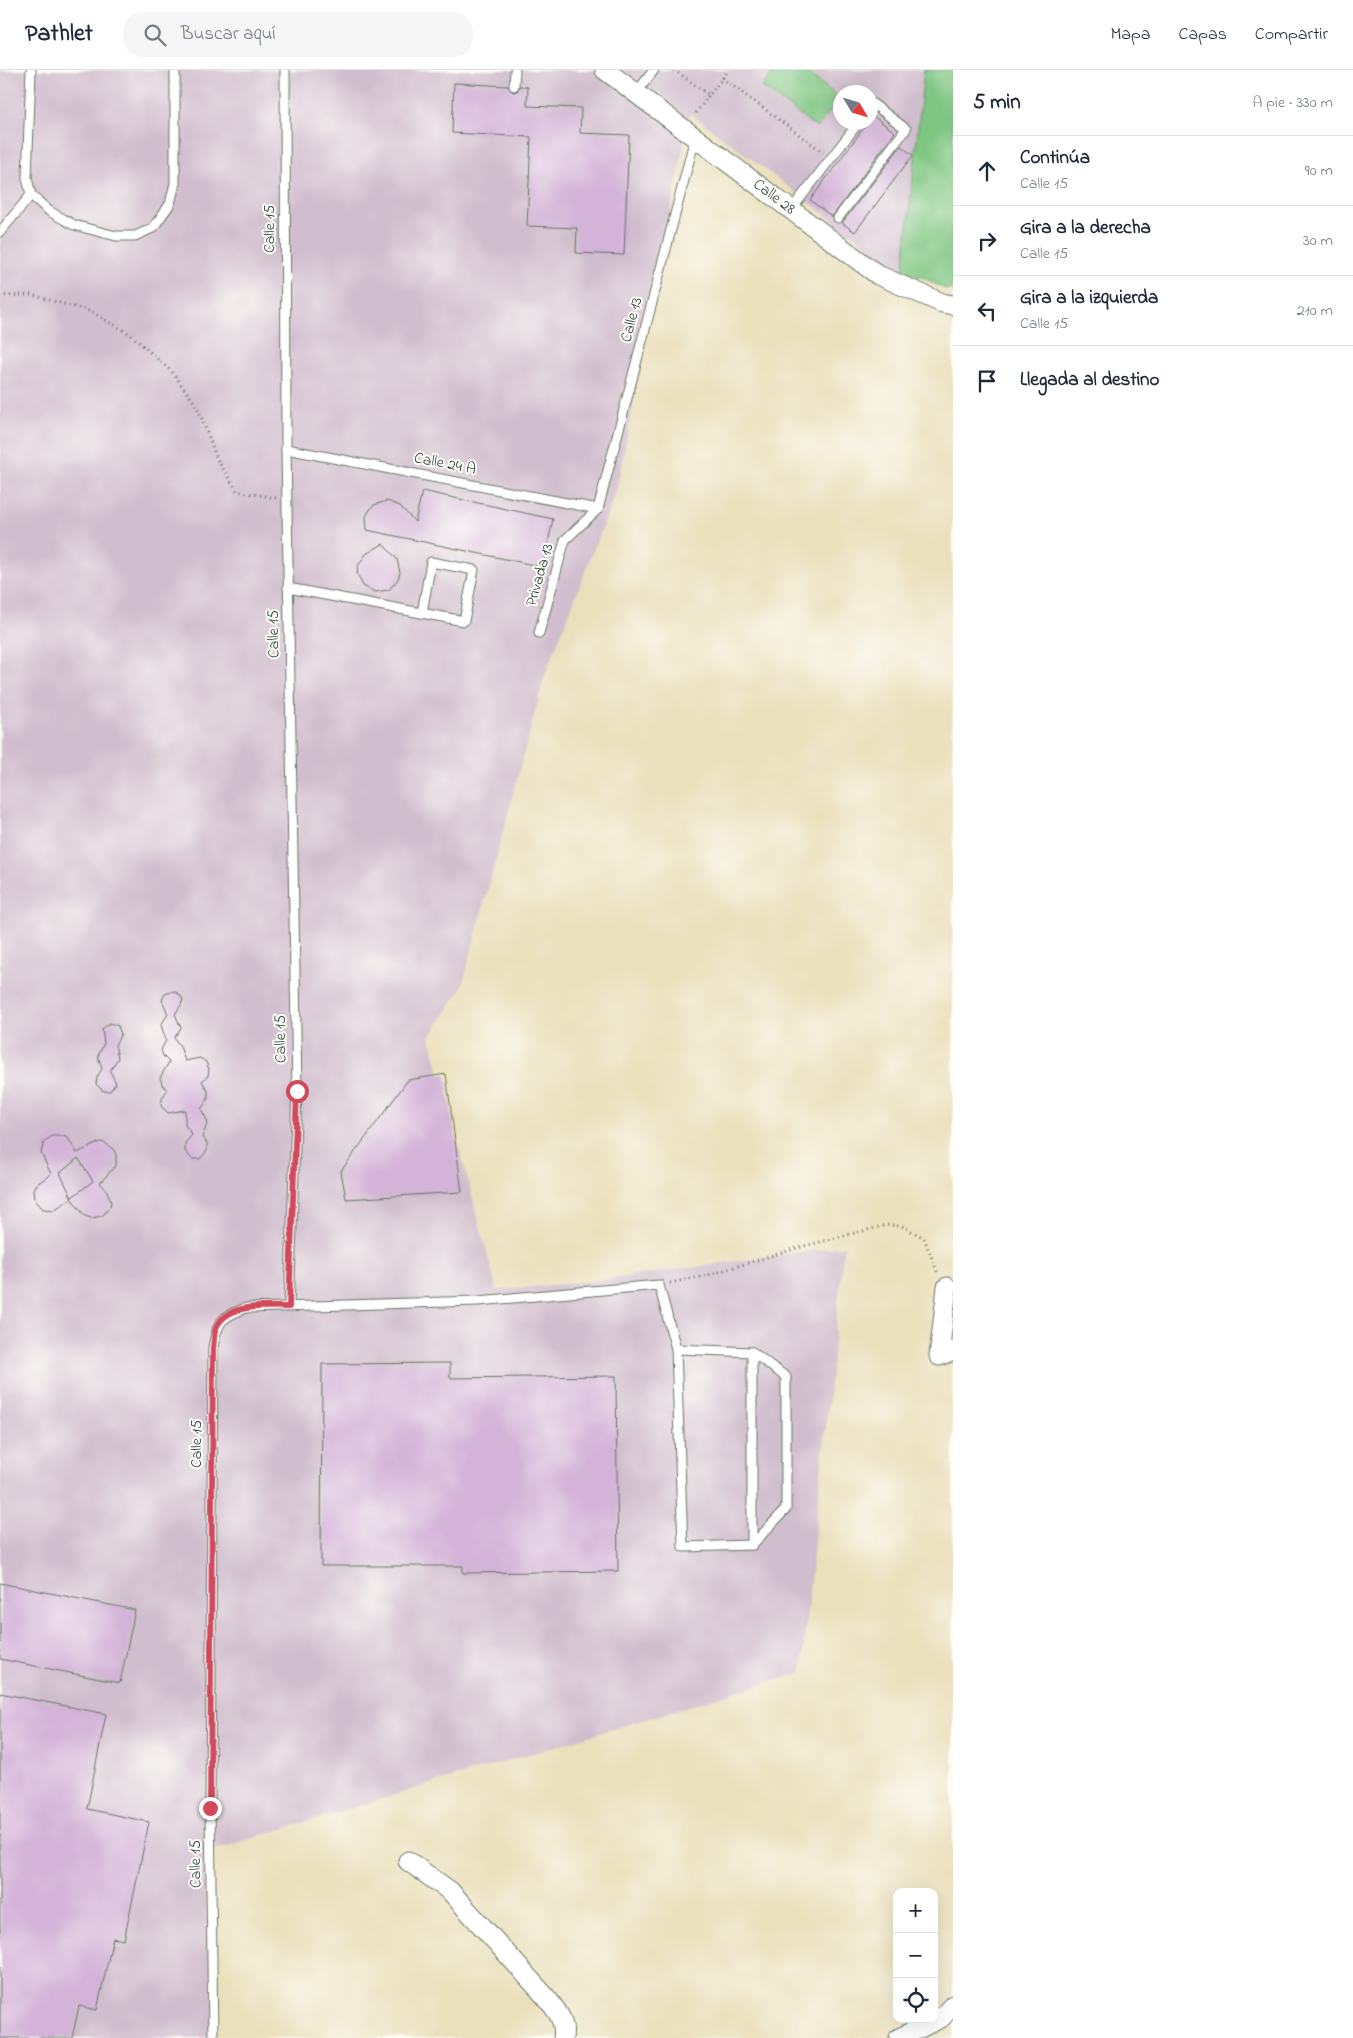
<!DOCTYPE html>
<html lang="es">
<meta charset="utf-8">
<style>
body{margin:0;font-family:"Indie Flower",sans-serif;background:#f6f6f7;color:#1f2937}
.controls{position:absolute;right:15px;bottom:15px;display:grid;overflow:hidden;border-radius:10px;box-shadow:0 5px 20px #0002}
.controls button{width:45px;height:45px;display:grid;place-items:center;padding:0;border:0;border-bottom:1px solid #e0e1e3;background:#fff;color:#1f2937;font:25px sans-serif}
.compass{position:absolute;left:833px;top:15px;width:45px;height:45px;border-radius:50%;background:#fff;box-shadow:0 5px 20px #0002;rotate:128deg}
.stop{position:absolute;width:15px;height:15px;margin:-11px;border:4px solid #d1495b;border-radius:50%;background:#fff}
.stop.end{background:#d1495b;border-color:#fff;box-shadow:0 1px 5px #0008}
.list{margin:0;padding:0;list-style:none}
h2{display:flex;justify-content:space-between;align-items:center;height:65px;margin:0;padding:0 20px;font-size:21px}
h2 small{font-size:16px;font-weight:400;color:#747a83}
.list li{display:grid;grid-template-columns:32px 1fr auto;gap:15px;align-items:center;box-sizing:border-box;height:70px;padding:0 20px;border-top:1px solid #e0e1e3}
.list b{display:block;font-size:19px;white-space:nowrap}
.list p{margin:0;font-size:16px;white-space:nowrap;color:#747a83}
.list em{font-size:16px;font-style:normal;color:#747a83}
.icon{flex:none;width:28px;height:28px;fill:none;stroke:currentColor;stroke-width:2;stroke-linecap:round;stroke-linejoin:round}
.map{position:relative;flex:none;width:953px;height:1968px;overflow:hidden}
header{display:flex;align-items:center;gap:30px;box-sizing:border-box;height:70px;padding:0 25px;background:#fff;border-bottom:1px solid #e0e1e3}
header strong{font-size:24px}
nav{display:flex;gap:28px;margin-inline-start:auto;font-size:18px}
.search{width:350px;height:45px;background:#f6f6f7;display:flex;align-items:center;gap:12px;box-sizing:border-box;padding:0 18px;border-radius:20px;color:#747a83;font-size:19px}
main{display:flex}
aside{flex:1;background:#fff}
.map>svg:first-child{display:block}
.industrial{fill:#d0bdcd;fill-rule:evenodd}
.green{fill:#7fc682;stroke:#4f825b}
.building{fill:#d3b3d8}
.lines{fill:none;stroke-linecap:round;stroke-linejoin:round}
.lane-casing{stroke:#667664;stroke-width:11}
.street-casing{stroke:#667664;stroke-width:21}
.path{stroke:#667664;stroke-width:3;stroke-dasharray:1 4;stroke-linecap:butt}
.lane{stroke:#fff;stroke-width:9}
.street{stroke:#fff;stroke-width:19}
.route{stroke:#d1495b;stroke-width:6}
.labels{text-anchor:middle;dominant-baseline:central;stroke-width:4;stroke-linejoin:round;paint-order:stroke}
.street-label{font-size:16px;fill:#1f3d34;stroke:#fdfcf7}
</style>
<header>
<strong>Pathlet</strong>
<div class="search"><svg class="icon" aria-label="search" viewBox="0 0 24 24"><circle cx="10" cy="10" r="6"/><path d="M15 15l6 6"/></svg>Buscar aquí</div>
<nav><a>Mapa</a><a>Capas</a><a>Compartir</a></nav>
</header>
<main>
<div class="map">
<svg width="953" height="1968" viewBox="0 0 953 1968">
<rect width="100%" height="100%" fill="#fdfcf7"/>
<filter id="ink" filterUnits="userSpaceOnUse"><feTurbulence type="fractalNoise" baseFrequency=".02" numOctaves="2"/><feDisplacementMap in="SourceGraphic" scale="10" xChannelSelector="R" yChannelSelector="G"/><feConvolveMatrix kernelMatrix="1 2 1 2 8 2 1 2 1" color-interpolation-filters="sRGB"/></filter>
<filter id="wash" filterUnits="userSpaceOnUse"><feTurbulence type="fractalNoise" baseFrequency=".0096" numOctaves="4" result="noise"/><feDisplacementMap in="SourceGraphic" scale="20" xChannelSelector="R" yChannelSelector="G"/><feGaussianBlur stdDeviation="1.12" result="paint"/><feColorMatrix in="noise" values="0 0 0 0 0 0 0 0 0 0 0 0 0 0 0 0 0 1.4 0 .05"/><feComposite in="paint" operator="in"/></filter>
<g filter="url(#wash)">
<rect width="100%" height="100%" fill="#ebe0bc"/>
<path class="industrial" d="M0 0H924L903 203 690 43 616 422 544 608 462 917 430 967 497 1220 603 1210 844 1176 801 1602 204 1783 215 1968H0ZM841 22H871V52H841Z"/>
<g class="green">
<polygon points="775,0 804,0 840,28 817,58 762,17"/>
<polygon points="924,0 953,0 953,220 945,219 922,207 903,203"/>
</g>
<g id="blocks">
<g class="building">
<polygon points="454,13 508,16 513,22 517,21 520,16 528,17 527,36 581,38 580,63 629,65 624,185 576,183 577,158 527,156 531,67 452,63"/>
<polygon points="873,46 895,62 832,147 810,130 868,52 870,52"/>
<polygon points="901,76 913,85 855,162 842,153"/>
<polygon points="422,421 553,449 543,497 367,460 366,447 369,441 374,435 387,431 400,436 415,452"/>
<polygon points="383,474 397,489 400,503 398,509 389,520 375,522 363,516 357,503 358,496 366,484"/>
<polygon points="174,921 179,924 183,929 181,935 175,944 181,958 174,968 180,976 185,991 200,988 206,992 209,999 208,1006 202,1011 208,1021 208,1029 201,1039 208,1052 202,1067 207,1073 207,1081 200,1089 192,1089 185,1081 185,1073 192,1065 185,1055 185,1040 168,1043 161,1036 162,1029 167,1020 162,1014 160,1008 169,992 163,986 161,980 166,970 161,955 168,944 162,930 165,924"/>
<polygon points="110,953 118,956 121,964 115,975 118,988 110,1001 116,1013 110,1021 103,1021 96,1014 97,1007 102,999 98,986 104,973 102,959"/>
<polygon points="446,1004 462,1122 346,1129 341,1101 408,1010"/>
<polygon points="52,1066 63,1066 68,1068 77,1083 100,1072 105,1073 114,1080 116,1085 116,1095 100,1113 107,1121 111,1131 110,1137 102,1146 91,1148 85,1146 71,1128 93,1111 78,1088 60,1103 72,1128 54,1140 43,1139 35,1130 34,1119 37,1114 51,1104 41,1083 44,1072"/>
<polygon points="450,1293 450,1308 616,1306 618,1501 463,1503 463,1496 321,1496 322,1294"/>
<polygon points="0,1513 135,1540 120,1613 0,1589"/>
<polygon points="0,1623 106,1644 87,1739 149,1752 124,1870 113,1868 97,1940 79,1936 72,1968 0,1968"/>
</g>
</g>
</g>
<g filter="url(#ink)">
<use href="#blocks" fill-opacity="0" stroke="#667664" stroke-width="1"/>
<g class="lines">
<defs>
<g id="lane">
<polyline points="31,0 27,108 31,125 49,141 74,155 116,166 135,166 153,158 170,134 175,113 175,0"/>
<polyline points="285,0 286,379 297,1021 289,1237"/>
<polyline points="514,16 515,0"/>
<polyline points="636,23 654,0"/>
<polyline points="791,140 859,52"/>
<polyline points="838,148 906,59 873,34 871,37"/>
<polyline points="0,162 31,125"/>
<polyline points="286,379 598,439"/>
<polyline points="598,439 695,68"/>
<polyline points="288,518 464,551 474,500 431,492 422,543"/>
<polyline points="539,563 565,470 598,439"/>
<polyline points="752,1475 752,1282"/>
<path d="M213 1968 210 1737 213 1278C217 1251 221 1247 246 1238L478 1231 659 1215 676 1279 683 1477 752 1475 786 1439V1307L752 1282 676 1279"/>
</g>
<g id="street">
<polyline points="605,0 878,205 942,233 953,235"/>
<polyline points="947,1217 939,1286 953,1281"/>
<path d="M408 1791 450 1821 545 1926C556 1940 566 1950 563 1968"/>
<polyline points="899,1968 941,1948 953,1935"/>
</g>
</defs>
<use href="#lane" class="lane-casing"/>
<use href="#street" class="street-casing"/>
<g class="path">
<polyline points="674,0 709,25 729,0"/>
<polyline points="722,8 823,82"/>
<polyline points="696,43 709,25"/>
<polyline points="0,226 32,225 92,242 130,264 172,302 197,336 217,389 237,421 276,428"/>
<polyline points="670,1213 705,1206 797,1178 886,1155 902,1156 924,1168 938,1204"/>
</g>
<use href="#lane" class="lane"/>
<use href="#street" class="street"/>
</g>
</g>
<g class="lines" filter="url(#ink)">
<path class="route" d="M210 1738 213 1278C214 1271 214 1263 216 1258 227 1232 267 1237 289 1237L297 1021"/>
</g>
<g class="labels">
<g class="street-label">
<text transform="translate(774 127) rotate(37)">Calle 28</text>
<text transform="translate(270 159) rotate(-90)">Calle 15</text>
<text transform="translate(632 250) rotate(-75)">Calle 13</text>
<text transform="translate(445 394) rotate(11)">Calle 24 A</text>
<text transform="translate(540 505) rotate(-74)">Privada 13</text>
<text transform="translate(274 564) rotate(-91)">Calle 15</text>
<text transform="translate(281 969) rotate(-91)">Calle 15</text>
<text transform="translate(197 1374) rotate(-90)">Calle 15</text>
<text transform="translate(196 1794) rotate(-91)">Calle 15</text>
</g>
</g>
</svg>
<div class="controls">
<button>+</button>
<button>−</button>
<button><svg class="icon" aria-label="locate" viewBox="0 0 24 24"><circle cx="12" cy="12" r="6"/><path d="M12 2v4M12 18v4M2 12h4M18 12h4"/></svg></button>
</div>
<svg class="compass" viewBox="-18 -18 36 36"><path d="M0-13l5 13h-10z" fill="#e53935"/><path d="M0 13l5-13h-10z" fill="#747a83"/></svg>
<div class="stop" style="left:297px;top:1021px"></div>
<div class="stop end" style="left:210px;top:1738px"></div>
</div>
<aside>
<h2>5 min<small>A pie · 330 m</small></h2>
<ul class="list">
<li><svg class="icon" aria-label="ahead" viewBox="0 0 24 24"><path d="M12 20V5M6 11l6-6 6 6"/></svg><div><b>Continúa</b><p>Calle 15</p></div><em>90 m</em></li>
<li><svg class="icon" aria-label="right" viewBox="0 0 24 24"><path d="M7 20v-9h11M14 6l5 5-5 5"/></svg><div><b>Gira a la derecha</b><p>Calle 15</p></div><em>30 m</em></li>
<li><svg class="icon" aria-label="left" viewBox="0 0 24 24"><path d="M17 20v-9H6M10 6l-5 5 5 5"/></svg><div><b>Gira a la izquierda</b><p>Calle 15</p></div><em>210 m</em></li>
<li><svg class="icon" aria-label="arrive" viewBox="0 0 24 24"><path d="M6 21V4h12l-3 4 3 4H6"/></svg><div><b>Llegada al destino</b></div></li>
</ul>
</aside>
</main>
